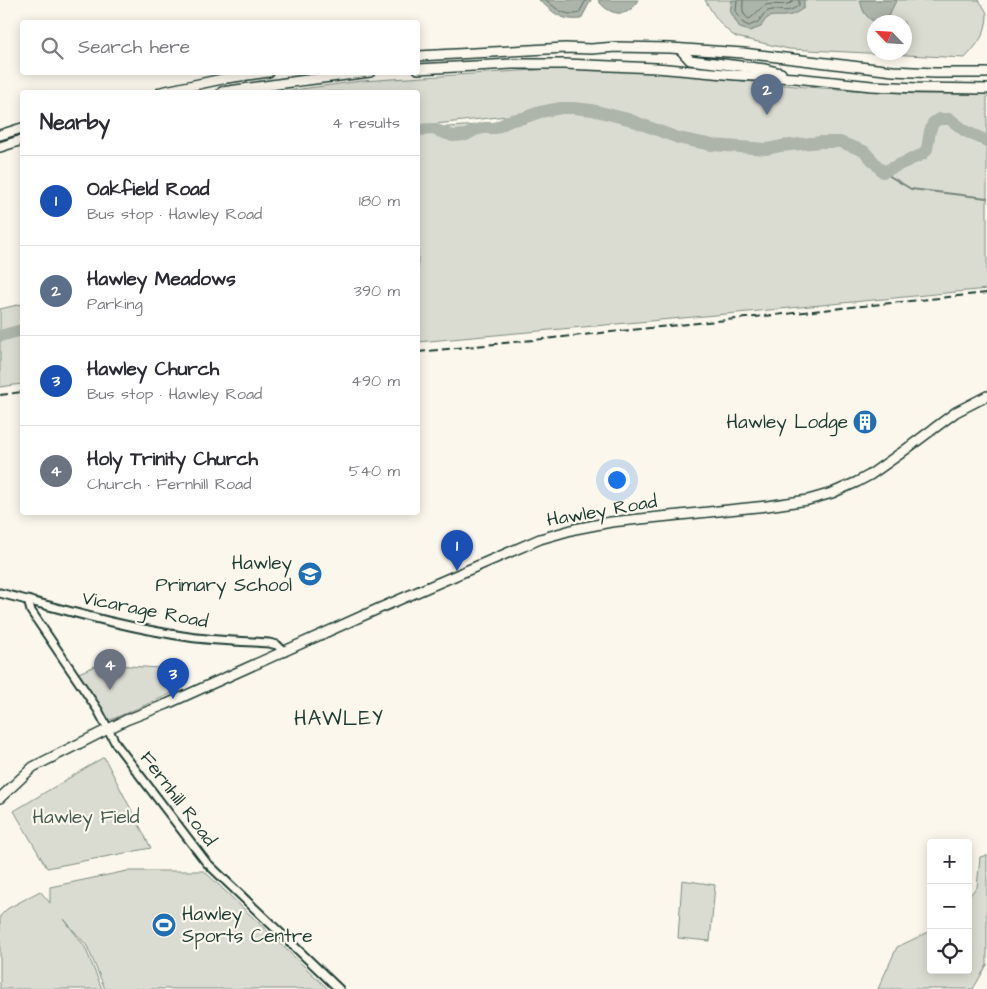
<!DOCTYPE html>
<meta charset="utf-8">
<style>
body{margin:0;font-family:"Architects Daughter",sans-serif;background:#f7f7f7;color:#2b2b33}
.controls{position:absolute;right:15px;bottom:15px;display:grid;overflow:hidden;border-radius:5px;box-shadow:0 2px 12px #0003}
.controls button{width:45px;height:45px;display:grid;place-items:center;padding:0;border:0;border-bottom:1px solid #e1e1e2;background:#fff;color:#2b2b33;font:25px sans-serif}
.compass{position:absolute;left:867px;top:15px;width:45px;height:45px;border-radius:50%;background:#fff;box-shadow:0 2px 12px #0003;rotate:295deg}
.you{position:absolute;left:616px;top:479px;width:18px;height:18px;margin:-12px;border:4px solid #fff;border-radius:50%;background:#1a73e8;box-shadow:0 0 0 8px #1a73e833}
.badge{display:grid;place-items:center;width:32px;height:32px;border-radius:50%;background:#1f6fb2;color:#fff;font-size:16px;font-weight:700}
.pin{position:absolute;translate:-50% -41px;filter:drop-shadow(0 1px 2px #0008)}
.pin::after{content:'';position:absolute;top:26px;width:18px;height:15px;background:inherit;clip-path:polygon(0 0,100% 0,50% 100%)}
.list{margin:0;padding:0;list-style:none}
h2{display:flex;justify-content:space-between;align-items:center;height:65px;margin:0;padding:0 20px;font-size:21px}
h2 small{font-size:16px;font-weight:400;color:#7c7c81}
.list li{display:grid;grid-template-columns:32px 1fr auto;gap:15px;align-items:center;box-sizing:border-box;height:90px;padding:0 20px;border-top:1px solid #e1e1e2}
.list b{display:block;font-size:19px;white-space:nowrap}
.list p{margin:0;font-size:16px;white-space:nowrap;color:#7c7c81}
.list em{font-size:16px;font-style:normal;color:#7c7c81}
.icon{flex:none;width:28px;height:28px;fill:none;stroke:currentColor;stroke-width:2;stroke-linecap:round;stroke-linejoin:round}
.map{position:relative;flex:none;width:987px;height:989px;overflow:hidden}
.search{position:absolute;background:#fff;box-shadow:0 2px 12px #0003;left:20px;top:20px;width:400px;height:55px;display:flex;align-items:center;gap:12px;box-sizing:border-box;padding:0 18px;border-radius:5px;color:#7c7c81;font-size:19px}
.panel{position:absolute;background:#fff;box-shadow:0 2px 12px #0003;left:20px;top:90px;width:400px;height:425px;border-radius:5px}
.map>svg:first-child{display:block}
.green{fill:#dbdcd1;stroke:#7d8c82;fill-rule:evenodd}
.water{fill:#adb4aa;stroke:#74847b}
.lines{fill:none;stroke-linecap:round;stroke-linejoin:round}
.shore{stroke:#586d63;stroke-width:1}
.stream{stroke:#74847b;stroke-width:2}
.river{stroke:#adb4aa;stroke-width:12}
.tertiary-casing{stroke:#1f3d34;stroke-width:11}
.secondary-casing{stroke:#1f3d34;stroke-width:12}
.primary-casing{stroke:#1f3d34;stroke-width:12}
.tertiary{stroke:#fbf7ec;stroke-width:7}
.secondary{stroke:#fbf7ec;stroke-width:9}
.primary{stroke:#fbf7ec;stroke-width:9}
.rail{stroke:#1f3d34;stroke-width:2;stroke-dasharray:8 4;stroke-linecap:butt}
.labels{text-anchor:middle;dominant-baseline:central;stroke-width:4.5;stroke-linejoin:round;paint-order:stroke}
.poi-label{font-size:19px;fill:#1f3d34;stroke:#fbf7ec;text-anchor:end}
.street-label{font-size:19px;fill:#1f3d34;stroke:#fbf7ec}
.park-label{font-size:19px;fill:#455d53;stroke:#fbf7ec}
.quarter-label{font-size:21px;letter-spacing:1px;fill:#1f3d34;stroke:#fbf7ec}
</style>
<div class="map">
<svg width="987" height="989" viewBox="0 0 987 989">
<rect width="100%" height="100%" fill="#fbf7ec"/>
<filter id="ink" filterUnits="userSpaceOnUse"><feTurbulence type="fractalNoise" baseFrequency=".02" numOctaves="2"/><feDisplacementMap in="SourceGraphic" scale="10" xChannelSelector="R" yChannelSelector="G"/><feConvolveMatrix kernelMatrix="1 2 1 2 8 2 1 2 1" color-interpolation-filters="sRGB"/></filter>
<g filter="url(#ink)">
<g class="green">
<path d="M705 0H979C981 4 986 9 987 14 987 34 977 45 965 58L789 49 736 37C722 28 713 14 705 0ZM874 22H904V52H874Z"/>
<polygon points="551,69 628,70 806,87 917,94 987,94 987,289 759,311 418,342 418,129 511,123 516,115 418,126 418,92 278,92 361,81"/>
<polygon points="22,304 22,384 0,387 0,309"/>
<polygon points="100,664 159,668 173,693 108,721 76,674"/>
<polygon points="104,757 151,848 47,868 14,811"/>
<polygon points="987,855 987,965 973,989 878,989 897,947 931,931 931,970 968,970 968,897 977,887 980,857"/>
<polygon points="127,871 204,871 328,989 105,989 87,946 64,919 85,947 102,989 0,989 0,916 7,909 40,891 50,903 50,887"/>
<polygon points="682,880 715,885 710,941 678,938"/>
</g>
<g class="water">
<path d="M539 0H591L581 19C561 21 554 13 539 0Z"/>
<path d="M598 0H638C636 3 633 7 630 10 619 18 604 10 598 0Z"/>
<path d="M732 0H804V8C798 12 792 16 785 16 772 17 768 13 761 27L750 31 740 28 730 11Z"/>
<path d="M860 0H897C893 5 891 13 887 18 880 25 871 22 866 15 863 12 861 4 860 0Z"/>
</g>
<g class="lines">
<g class="shore">
<path d="M546 0C556 9 566 17 579 13L586 0"/>
<path d="M737 0 736 11 743 23 749 26C750 25 756 23 757 23 761 19 762 14 768 11 779 7 786 16 799 5V0"/>
<path d="M743 0C743 8 741 14 749 19 755 16 759 8 766 5 773 3 783 6 791 3L793 0"/>
</g>
<polyline class="stream" points="883,172 911,189 987,198"/>
<g class="river">
<polyline points="418,130 433,129 453,136 466,135 475,130 484,128 495,128 512,120 523,118 540,112 561,108 573,108 592,110 628,119 678,138 712,145 767,149 781,146 821,142 840,142 864,151 883,172 923,154 927,149 930,131 933,123 939,119 950,119 965,131 987,141"/>
<polyline points="0,336 22,330"/>
</g>
<defs>
<g id="tertiary">
<path d="M0 593C62 609 125 628 189 637 216 641 243 641 269 643L277 645 284 652"/>
<polyline points="28,600 31,611 98,710 116,744 206,862 339,989"/>
</g>
<polyline id="secondary" points="0,798 33,767 126,720 167,704 380,608 540,539 575,529 611,522 767,506 808,500 832,493 857,482 870,475 901,453 956,412 987,396"/>
<g id="primary">
<polyline points="680,49 690,60 765,69 781,73"/>
<polyline points="418,56 565,48 591,49 616,47 670,48 743,53 893,71 935,73 987,73"/>
<polyline points="418,69 512,64 565,64 656,68 736,75 795,78 872,86 917,88 987,89"/>
<polyline points="161,92 227,78 269,72"/>
<polyline points="222,92 299,81 370,72"/>
<polyline points="0,135 22,128"/>
<polyline points="0,147 22,140"/>
</g>
</defs>
<use href="#tertiary" class="tertiary-casing"/>
<use href="#secondary" class="secondary-casing"/>
<use href="#primary" class="primary-casing"/>
<use href="#tertiary" class="tertiary"/>
<use href="#secondary" class="secondary"/>
<use href="#primary" class="primary"/>
<g class="rail">
<polyline points="418,352 987,293"/>
<polyline points="0,395 22,392"/>
</g>
</g>
</g>
<defs>
<symbol id="building-disc" viewBox="-11 -11 22 22"><circle r="9.5" fill="#1f6fb2" stroke="#fbf7ec"/><path d="M-4-6H4V6H1V3H-1V6H-4ZM-2.5-4.3h1.7v1.8h-1.7ZM.8-4.3h1.7v1.8H.8ZM-2.5-1h1.7V.8h-1.7ZM.8-1h1.7V.8H.8Z" fill="#fff"/></symbol>
<symbol id="school-disc" viewBox="-11 -11 22 22"><circle r="9.5" fill="#1f6fb2" stroke="#fbf7ec"/><path d="M0-5L7-2L0 1L-7-2ZM-4 1L0 2.5L4 1V4Q0 6-4 4Z" fill="#fff"/></symbol>
<symbol id="stadium-disc" viewBox="-11 -11 22 22"><circle r="9.5" fill="#1f6fb2" stroke="#fbf7ec"/><path d="M0-5a6.5 5 0 1 0 0 10a6.5 5 0 1 0 0-10ZM-3.5-1.8h7v3.6h-7Z" fill="#fff"/></symbol>
</defs>
<g fill-rule="evenodd">
<use href="#building-disc" x="851" y="408" width="28" height="28"/>
<use href="#school-disc" x="296" y="560" width="28" height="28"/>
<use href="#stadium-disc" x="150" y="911" width="28" height="28"/>
</g>
<g class="labels">
<g class="poi-label">
<text x="848" y="422">Hawley Lodge</text>
<text x="292" y="563">Hawley<tspan x="292" dy="22">Primary School</tspan></text>
<text x="182" y="914" text-anchor="start">Hawley<tspan x="182" dy="22">Sports Centre</tspan></text>
</g>
<g class="street-label">
<text transform="translate(602 511) rotate(-10)">Hawley Road</text>
<text transform="translate(145 610) rotate(11)">Vicarage Road</text>
<text transform="translate(178 799) rotate(53)">Fernhill Road</text>
</g>
<g class="park-label">
<text x="86" y="817">Hawley Field</text>
</g>
<g class="quarter-label">
<text x="339" y="718">HAWLEY</text>
</g>
</g>
</svg>
<div class="controls">
<button>+</button>
<button>−</button>
<button><svg class="icon" aria-label="locate" viewBox="0 0 24 24"><circle cx="12" cy="12" r="6"/><path d="M12 2v4M12 18v4M2 12h4M18 12h4"/></svg></button>
</div>
<svg class="compass" viewBox="-18 -18 36 36"><path d="M0-13l5 13h-10z" fill="#e53935"/><path d="M0 13l5-13h-10z" fill="#7c7c81"/></svg>
<div class="you"></div>
<div class="pin badge" style="left:457px;top:571px;background:#1a4fb4">1</div>
<div class="pin badge" style="left:767px;top:115px;background:#5c6f8a">2</div>
<div class="pin badge" style="left:173px;top:699px;background:#1a4fb4">3</div>
<div class="pin badge" style="left:110px;top:690px;background:#6b7280">4</div>
<div class="search"><svg class="icon" aria-label="search" viewBox="0 0 24 24"><circle cx="10" cy="10" r="6"/><path d="M15 15l6 6"/></svg>Search here</div>
<section class="panel">
<h2>Nearby<small>4 results</small></h2>
<ul class="list">
<li><span class="badge" style="background:#1a4fb4">1</span><div><b>Oakfield Road</b><p>Bus stop · Hawley Road</p></div><em>180 m</em></li>
<li><span class="badge" style="background:#5c6f8a">2</span><div><b>Hawley Meadows</b><p>Parking</p></div><em>390 m</em></li>
<li><span class="badge" style="background:#1a4fb4">3</span><div><b>Hawley Church</b><p>Bus stop · Hawley Road</p></div><em>490 m</em></li>
<li><span class="badge" style="background:#6b7280">4</span><div><b>Holy Trinity Church</b><p>Church · Fernhill Road</p></div><em>540 m</em></li>
</ul>
</section>
</div>
